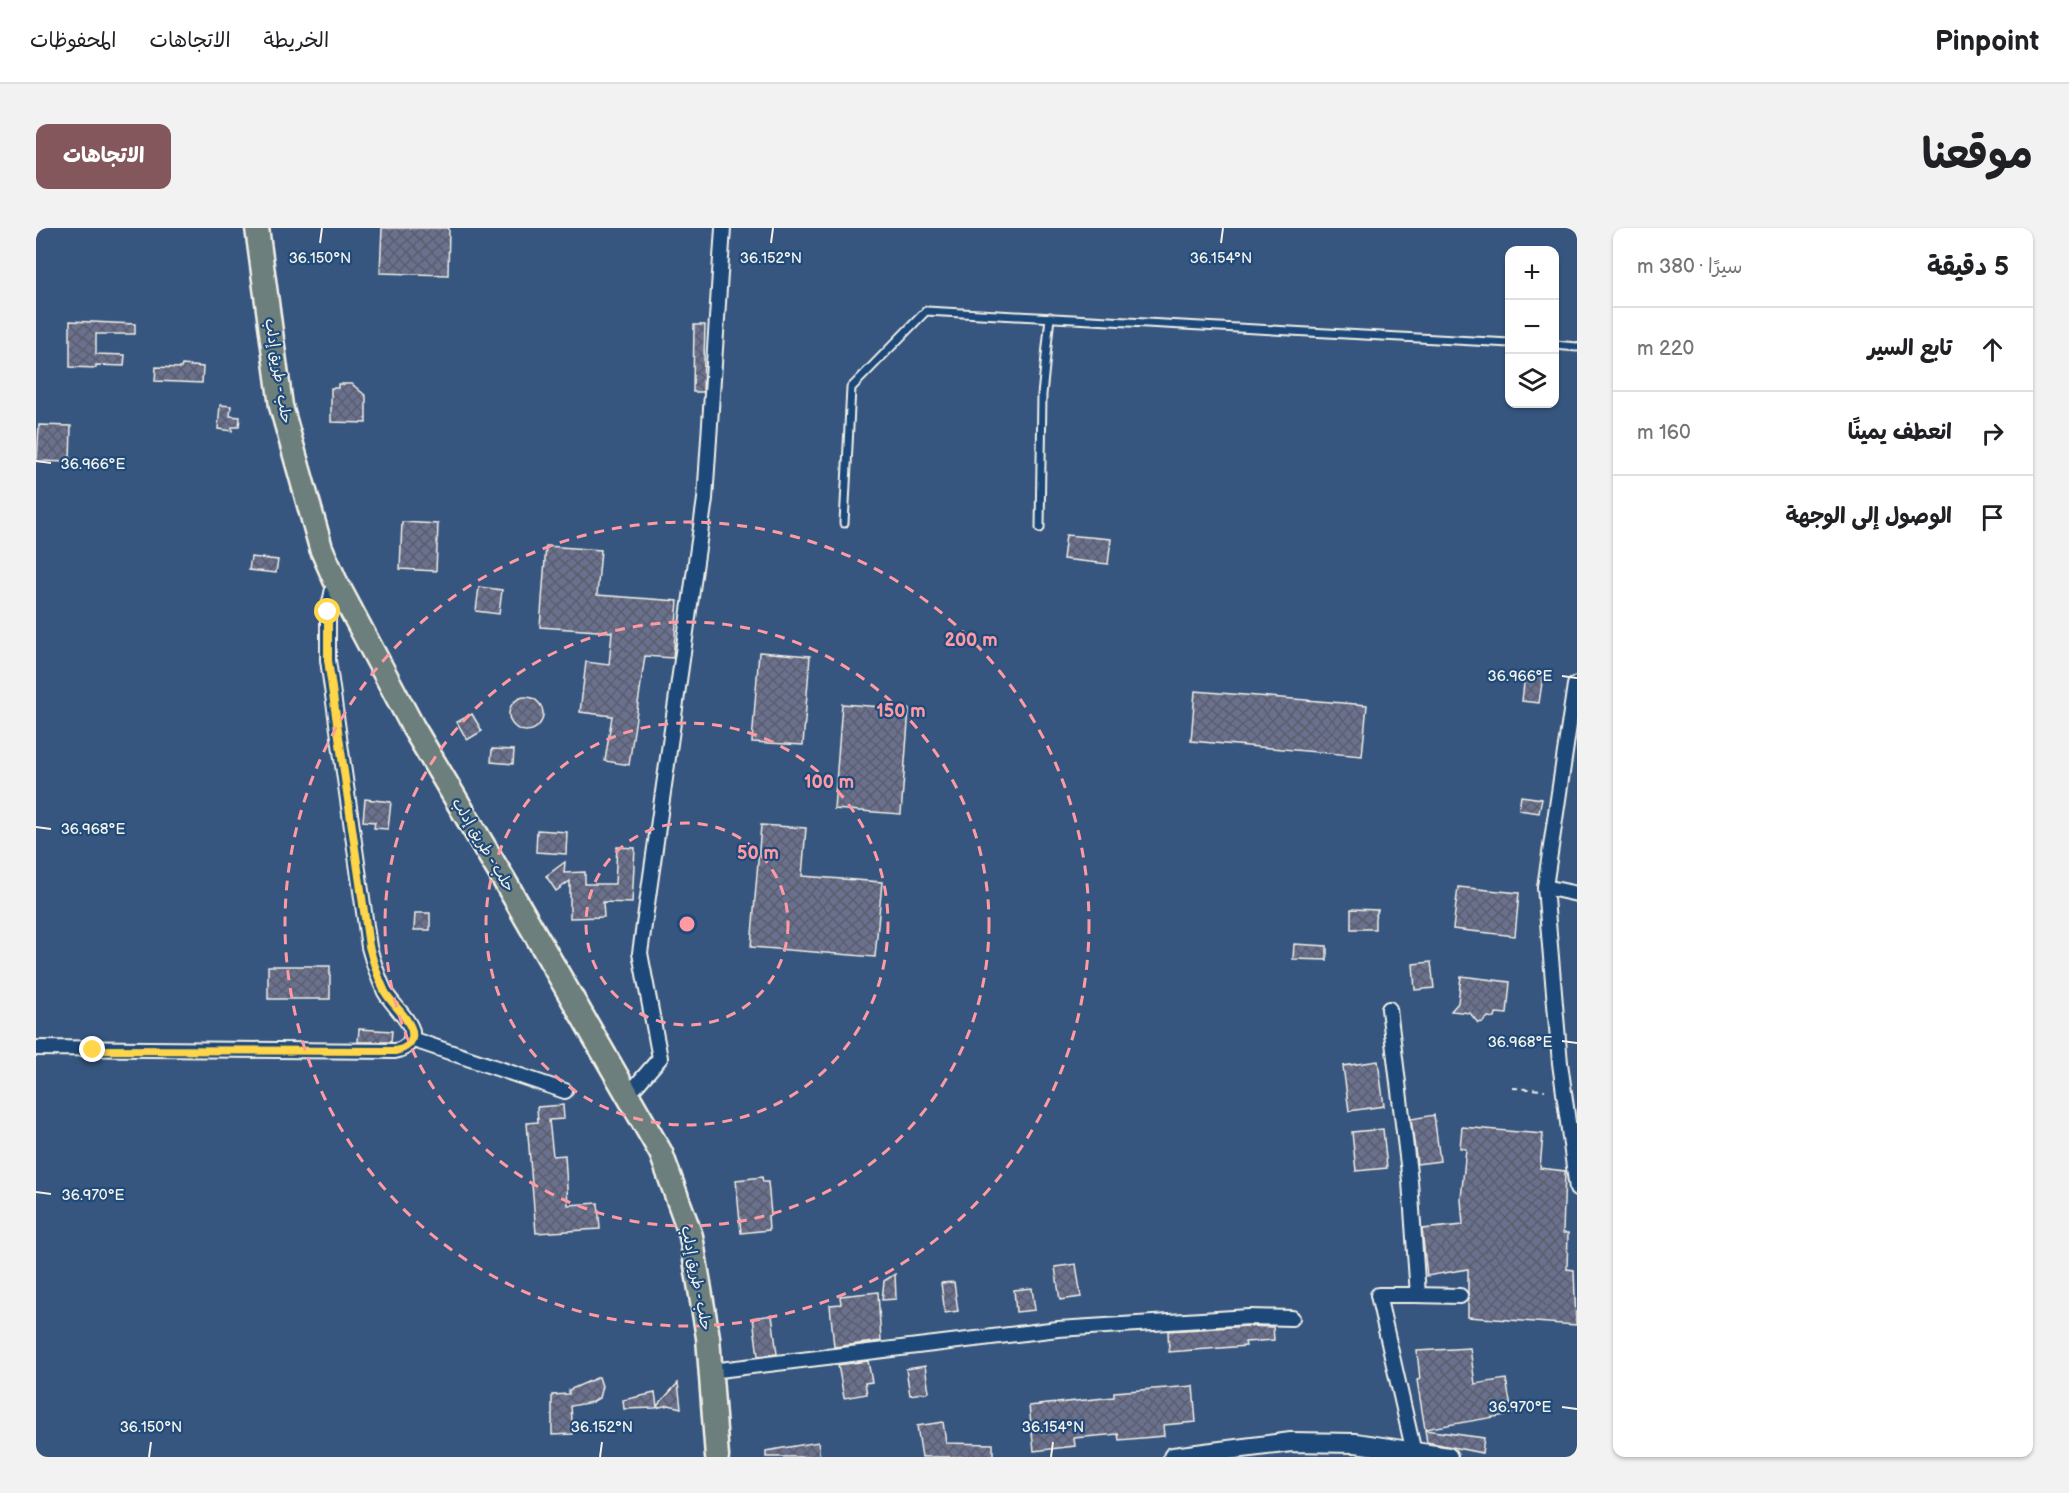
<!DOCTYPE html>
<html lang="ar">
<meta charset="utf-8">
<style>
body{margin:0;font-family:"Balsamiq Sans","Playpen Sans Arabic",sans-serif;background:#f2f2f2;color:#202124;direction:rtl}
.controls{position:absolute;right:18px;top:18px;display:grid;overflow:hidden;border-radius:12px;box-shadow:0 2px 4px #0004}
.controls button{width:54px;height:54px;display:grid;place-items:center;padding:0;border:0;border-bottom:2px solid #e0e0e0;background:#fff;color:#202124;font:30px sans-serif}
.stop{position:absolute;width:18px;height:18px;margin:-14px;border:4px solid #ffd54a;border-radius:50%;background:#fff}
.stop.end{background:#ffd54a;border-color:#fff;box-shadow:0 2px 6px #0008}
.list{margin:0;padding:0;list-style:none}
h2{display:flex;justify-content:space-between;align-items:center;height:78px;margin:0;padding:0 24px;font-size:26px}
h2 small{font-size:20px;font-weight:400;color:#757577}
.list li{display:grid;grid-template-columns:39px 1fr auto;gap:18px;align-items:center;box-sizing:border-box;height:84px;padding:0 24px;border-top:2px solid #e0e0e0}
.list b{display:block;font-size:22px;white-space:nowrap}
.list em{font-size:20px;font-style:normal;color:#757577}
.icon{flex:none;width:33px;height:33px;fill:none;stroke:currentColor;stroke-width:2;stroke-linecap:round;stroke-linejoin:round}
.map{position:relative;flex:none;width:1541px;height:1229px;overflow:hidden;direction:ltr;border-radius:12px}
header{display:flex;align-items:center;gap:36px;box-sizing:border-box;height:84px;padding:0 30px;background:#fff;border-bottom:2px solid #e0e0e0}
header strong{font-size:28px}
nav{display:flex;gap:33px;margin-inline-start:auto;font-size:21px}
.intro{display:flex;align-items:center;justify-content:space-between;box-sizing:border-box;height:144px;padding:0 36px}
h1{margin:0;font-size:42px}
.button{padding:15px 27px;border-radius:12px;background:#84575d;color:#fff;font-size:21px;font-weight:700}
main{display:flex;gap:36px;padding:0 36px}
aside{flex:1;background:#fff;border-radius:12px;box-shadow:0 2px 4px #0004}
.map>svg:first-child{display:block}
.building{fill:url(#building-cross-hatch);stroke:#f4f1e8;stroke-width:1.5}
.lines{fill:none;stroke-linecap:round;stroke-linejoin:round}
.service-casing{stroke:#f4f1e8;stroke-width:11}
.minor-casing{stroke:#f4f1e8;stroke-width:18}
.tertiary-casing{stroke:#f4f1e8;stroke-width:22}
.trunk-casing{stroke:#f4f1e8;stroke-width:27}
.path{stroke:#f4f1e8;stroke-width:2;stroke-dasharray:6 4.5;stroke-linecap:butt}
.service{stroke:#1f4a7a;stroke-width:7}
.minor{stroke:#1f4a7a;stroke-width:14}
.tertiary{stroke:#1f4a7a;stroke-width:18}
.trunk{stroke:#6c7f7c;stroke-width:22}
.route{stroke:#ffd54a;stroke-width:8}
.ticks{fill:none;stroke:#f4f1e8;stroke-width:2}
.ring{fill:none;stroke:#ff9aa2;stroke-width:3;stroke-dasharray:10 8}
.labels{text-anchor:middle;dominant-baseline:central;stroke-width:4.5;stroke-linejoin:round;paint-order:stroke}
.street-label{font-size:15px;fill:#f4f1e8;stroke:#1f4a7a}
.ticks-label{font-size:15px;text-anchor:middle;fill:#f4f1e8;stroke:#1f4a7a;stroke-width:4.5;stroke-linejoin:round;paint-order:stroke}
.centre{fill:#ff9aa2;stroke:#1f4a7a;stroke-width:3}
.ring-label{font-size:18px;text-anchor:middle;font-weight:bold;fill:#ff9aa2;stroke:#1f4a7a;stroke-width:4.5;stroke-linejoin:round;paint-order:stroke}
</style>
<header>
<strong>Pinpoint</strong>
<nav><a>الخريطة</a><a>الاتجاهات</a><a>المحفوظات</a></nav>
</header>
<div class="intro"><h1>موقعنا</h1><a class="button">الاتجاهات</a></div>
<main>
<aside>
<h2>5 دقيقة<small>سيرًا · 380 m</small></h2>
<ul class="list">
<li><svg class="icon" aria-label="ahead" viewBox="0 0 24 24"><path d="M12 20V5M6 11l6-6 6 6"/></svg><div><b>تابع السير</b></div><em>220 m</em></li>
<li><svg class="icon" aria-label="right" viewBox="0 0 24 24"><path d="M7 20v-9h11M14 6l5 5-5 5"/></svg><div><b>انعطف يمينًا</b></div><em>160 m</em></li>
<li><svg class="icon" aria-label="arrive" viewBox="0 0 24 24"><path d="M6 21V4h12l-3 4 3 4H6"/></svg><div><b>الوصول إلى الوجهة</b></div></li>
</ul>
</aside>
<div class="map">
<svg width="1541" height="1229" viewBox="0 0 1541 1229">
<defs>
<pattern id="building-cross-hatch" width="8" height="8" patternUnits="userSpaceOnUse" patternTransform="scale(1.5)"><rect width="8" height="8" fill="#6a718e"/><path d="M0 0l8 8M0 8l8-8" fill="none" stroke="#5a5c6a"/></pattern>
</defs>
<rect width="100%" height="100%" fill="#365680"/>
<filter id="ink" filterUnits="userSpaceOnUse"><feTurbulence type="fractalNoise" baseFrequency=".0167" numOctaves="2"/><feDisplacementMap in="SourceGraphic" scale="12" xChannelSelector="R" yChannelSelector="G"/><feConvolveMatrix kernelMatrix="1 2 1 2 8 2 1 2 1" color-interpolation-filters="sRGB"/></filter>
<g filter="url(#ink)">
<g class="building">
<polygon points="346,0 413,0 412,47 344,45"/>
<polygon points="34,93 99,96 99,106 60,106 60,126 89,127 88,138 60,137 60,140 34,139"/>
<polygon points="658,97 669,97 667,164 657,164"/>
<polygon points="146,137 167,139 166,155 119,153 120,139 145,140"/>
<polygon points="302,156 316,156 330,168 330,195 295,194 295,160 302,160"/>
<polygon points="184,177 195,178 194,188 204,189 203,199 196,199 196,203 182,201"/>
<polygon points="3,197 35,198 34,234 1,233"/>
<polygon points="366,294 402,296 400,343 364,341"/>
<polygon points="1030,307 1075,311 1072,336 1027,331"/>
<polygon points="510,318 565,322 561,367 642,373 637,430 609,428 593,537 569,533 576,488 544,484 550,434 573,437 576,404 504,399"/>
<polygon points="215,329 242,332 240,345 213,342"/>
<polygon points="443,359 466,362 463,386 440,383"/>
<polygon points="723,424 774,428 767,517 716,514"/>
<polygon points="1489,446 1507,448 1503,475 1486,473"/>
<polygon points="1159,463 1331,477 1326,528 1155,513"/>
<circle cx="490" cy="486" r="17"/>
<polygon points="806,476 873,481 865,586 798,581"/>
<polygon points="436,486 446,503 431,512 421,494"/>
<polygon points="456,521 478,522 477,536 455,534"/>
<polygon points="1485,568 1506,571 1503,585 1483,582"/>
<polygon points="329,571 355,574 352,601 338,600 339,594 327,593"/>
<polygon points="725,597 770,600 766,648 846,654 839,729 715,719"/>
<polygon points="501,602 531,604 530,626 500,624"/>
<polygon points="581,619 599,620 596,675 567,674 568,689 534,690 534,653 520,663 510,648 529,634 528,645 549,644 549,656 579,656"/>
<polygon points="1422,659 1483,665 1479,708 1417,701"/>
<polygon points="1315,681 1342,682 1339,690 1339,701 1315,701"/>
<polygon points="379,685 394,685 394,702 378,702"/>
<polygon points="1258,716 1291,718 1291,732 1257,731"/>
<polygon points="1395,734 1398,760 1379,762 1377,736"/>
<rect x="232" y="738" width="62" height="33"/>
<polygon points="1425,748 1474,754 1471,786 1460,785 1459,790 1452,789 1447,794 1442,795 1434,785 1415,783 1422,775"/>
<polygon points="323,801 356,803 355,814 322,814"/>
<polygon points="1342,833 1348,878 1313,883 1307,838"/>
<polygon points="527,877 528,891 513,892 517,928 529,927 532,977 562,975 564,1001 500,1005 491,895 502,894 501,879"/>
<polygon points="1398,887 1404,933 1381,936 1375,891"/>
<polygon points="1426,899 1507,906 1504,940 1529,943 1527,1005 1532,1005 1531,1041 1538,1042 1540,1097 1432,1089 1432,1041 1391,1048 1386,1001 1427,997 1425,971 1430,921 1424,920"/>
<polygon points="1347,901 1351,940 1320,943 1316,904"/>
<polygon points="726,949 727,954 732,954 735,987 732,988 733,1002 705,1005 700,952"/>
<polygon points="1040,1036 1045,1069 1024,1072 1019,1039"/>
<polygon points="859,1046 860,1071 846,1072 848,1053"/>
<polygon points="918,1054 922,1083 909,1085 905,1055"/>
<polygon points="996,1060 999,1082 980,1084 978,1062"/>
<polygon points="842,1064 845,1113 798,1119 794,1077 805,1076 804,1068"/>
<polygon points="736,1087 741,1126 722,1128 717,1090"/>
<polygon points="1213,1098 1237,1099 1238,1112 1209,1114 1210,1118 1133,1124 1132,1103"/>
<polygon points="1434,1120 1439,1156 1470,1151 1476,1186 1389,1201 1381,1152 1384,1151 1381,1123"/>
<polygon points="832,1133 836,1154 829,1155 831,1166 808,1170 802,1137"/>
<polygon points="889,1138 893,1164 874,1167 870,1141"/>
<polygon points="563,1149 566,1158 563,1170 556,1174 535,1178 537,1206 516,1207 516,1167 533,1166 533,1162"/>
<polygon points="642,1155 645,1180 633,1177 619,1180 588,1181 587,1172 619,1165 621,1178"/>
<polygon points="1157,1158 1160,1194 1127,1197 1128,1208 1083,1212 1082,1206 1038,1210 1039,1218 998,1223 993,1178 1078,1169 1078,1164"/>
<polygon points="907,1194 910,1215 957,1216 957,1229 886,1229 881,1198"/>
<polygon points="1389,1202 1448,1210 1446,1225 1391,1214"/>
<polygon points="782,1214 784,1229 730,1229 730,1223"/>
</g>
<g class="lines">
<defs>
<g id="service">
<polyline points="1518,117 1541,119"/>
<polyline points="808,295 815,160 890,83 1474,115"/>
<polyline points="1004,300 1006,167 1014,89"/>
</g>
<g id="minor">
<polyline points="1541,456 1539,457 1509,659 1524,835 1541,961"/>
<polyline points="1509,659 1541,666"/>
<polyline points="1353,781 1374,953 1382,1067 1342,1067 1379,1229"/>
<polyline points="375,811 529,863"/>
<path d="M0 820 359 823C369 821 377 815 376 804 375 793 355 775 349 764 342 749 337 734 333 719L292 432V384L299 352"/>
<polyline points="592,867 624,830 604,725 669,271 687,0"/>
<polyline points="1378,1067 1424,1068"/>
<polyline points="675,1143 1022,1101 1213,1089 1256,1090"/>
</g>
<polyline id="tertiary" points="1137,1229 1255,1214 1320,1215 1412,1229"/>
<polyline id="trunk" points="221,0 245,178 285,320 299,352 377,499 471,657 625,925 655,1008 672,1109 681,1229"/>
</defs>
<use href="#service" class="service-casing"/>
<use href="#minor" class="minor-casing"/>
<use href="#tertiary" class="tertiary-casing"/>
<use href="#trunk" class="trunk-casing"/>
<polyline class="path" points="1476,860 1509,862"/>
<use href="#service" class="service"/>
<use href="#minor" class="minor"/>
<use href="#tertiary" class="tertiary"/>
<use href="#trunk" class="trunk"/>
</g>
</g>
<g class="lines" filter="url(#ink)">
<path class="route" d="M57 822 359 823C369 821 378 815 376 804 375 792 355 775 349 764 342 749 337 734 333 718L292 432V384"/>
</g>
<path class="ticks" d="M284 15 286 0M735 15 737 0M1185 15 1187 0M0 233 15 235M1526 448 1541 450M0 599 15 601M1526 813 1541 815M0 964 15 966M1526 1179 1541 1181M113 1229 115 1214M564 1229 566 1214M1015 1229 1017 1214"/>
<g class="ring">
<circle cx="651" cy="696" r="101"/>
<circle cx="651" cy="696" r="201"/>
<circle cx="651" cy="696" r="302"/>
<circle cx="651" cy="696" r="402"/>
</g>
<g class="labels">
<g class="street-label">
<text transform="translate(242 143) rotate(81)">حلب - طريق إدلب</text>
<text transform="translate(447 617) rotate(59)">حلب - طريق إدلب</text>
<text transform="translate(660 1050) rotate(79)">حلب - طريق إدلب</text>
</g>
</g>
<g class="ticks-label">
<text x="284" y="35">36.150°N</text>
<text x="735" y="35">36.152°N</text>
<text x="1185" y="35">36.154°N</text>
<text x="57" y="241">36.966°E</text>
<text x="1484" y="453">36.966°E</text>
<text x="57" y="606">36.968°E</text>
<text x="1484" y="819">36.968°E</text>
<text x="57" y="972">36.970°E</text>
<text x="1484" y="1184">36.970°E</text>
<text x="115" y="1204">36.150°N</text>
<text x="566" y="1204">36.152°N</text>
<text x="1017" y="1204">36.154°N</text>
</g>
<circle cx="651" cy="696" r="9" class="centre"/>
<g class="ring-label">
<text x="935" y="418">200 m</text>
<text x="865" y="489">150 m</text>
<text x="793" y="560">100 m</text>
<text x="722" y="631">50 m</text>
</g>
</svg>
<div class="controls">
<button>+</button>
<button>−</button>
<button><svg class="icon" aria-label="layers" viewBox="0 0 24 24"><path d="M12 4l9 5-9 5-9-5zM3 14l9 5 9-5"/></svg></button>
</div>
<div class="stop" style="left:292px;top:384px"></div>
<div class="stop end" style="left:57px;top:822px"></div>
</div>
</main>
